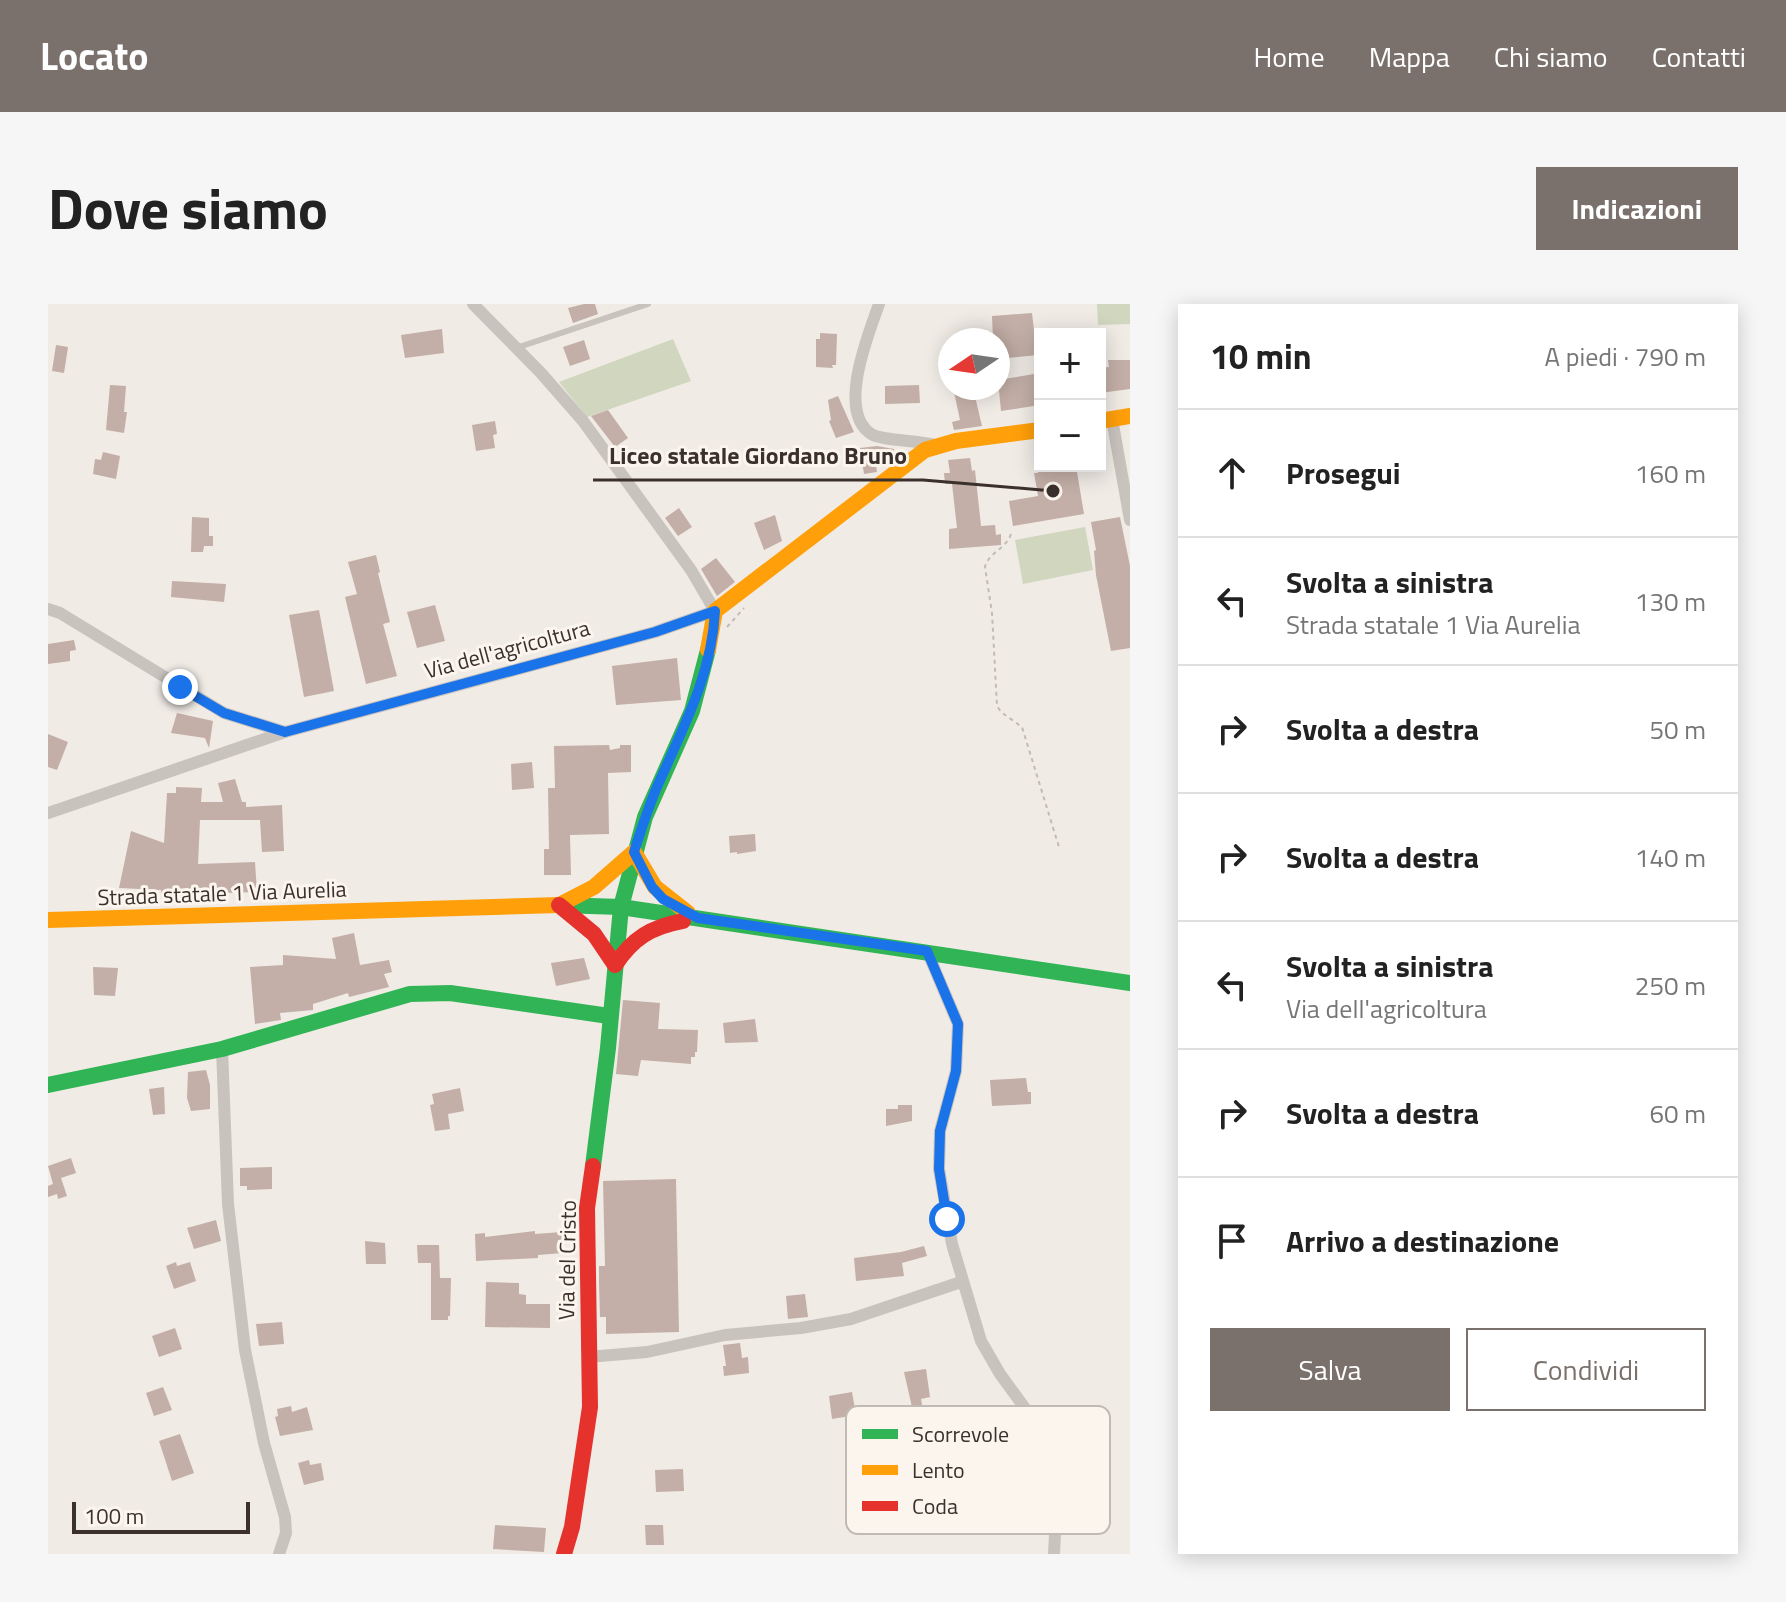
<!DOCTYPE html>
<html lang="it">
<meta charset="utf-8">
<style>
body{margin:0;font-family:"Titillium Web",sans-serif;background:#f6f6f6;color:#222}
.controls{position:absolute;right:24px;top:24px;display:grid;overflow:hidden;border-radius:0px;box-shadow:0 4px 20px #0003}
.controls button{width:72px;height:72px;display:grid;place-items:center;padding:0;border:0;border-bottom:2px solid #e0e0e0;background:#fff;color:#222;font:40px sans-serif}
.compass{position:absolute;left:890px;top:24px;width:72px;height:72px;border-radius:50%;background:#fff;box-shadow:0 4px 20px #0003;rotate:257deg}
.scale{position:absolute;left:24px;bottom:20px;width:178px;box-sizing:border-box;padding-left:8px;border:4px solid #3b302b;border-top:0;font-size:22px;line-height:28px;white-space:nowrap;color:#3b302b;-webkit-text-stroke:6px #fbf5ee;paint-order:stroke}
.stop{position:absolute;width:24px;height:24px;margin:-18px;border:6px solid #1a73e8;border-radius:50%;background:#fff}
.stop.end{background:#1a73e8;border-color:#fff;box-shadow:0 2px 8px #0008}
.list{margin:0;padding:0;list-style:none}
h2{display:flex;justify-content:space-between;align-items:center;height:104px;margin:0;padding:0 32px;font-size:34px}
h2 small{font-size:26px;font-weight:400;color:#767676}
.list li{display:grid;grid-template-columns:52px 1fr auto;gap:24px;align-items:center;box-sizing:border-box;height:128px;padding:0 32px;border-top:2px solid #e0e0e0}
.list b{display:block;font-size:30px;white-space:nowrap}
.list p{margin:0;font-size:26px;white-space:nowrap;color:#767676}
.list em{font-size:26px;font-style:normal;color:#767676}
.actions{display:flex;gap:16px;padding:24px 32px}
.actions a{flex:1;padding:18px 0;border:2px solid #7a716c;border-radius:0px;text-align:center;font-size:28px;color:#7a716c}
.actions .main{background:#7a716c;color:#fff}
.icon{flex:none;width:44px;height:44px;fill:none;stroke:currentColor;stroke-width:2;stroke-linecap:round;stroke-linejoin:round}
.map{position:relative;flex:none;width:1082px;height:1250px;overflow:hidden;border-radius:0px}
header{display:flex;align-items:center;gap:48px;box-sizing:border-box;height:112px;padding:0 40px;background:#7a716c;color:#fff}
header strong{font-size:38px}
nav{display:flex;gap:44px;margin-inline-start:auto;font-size:28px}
.intro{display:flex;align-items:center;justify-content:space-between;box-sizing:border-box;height:192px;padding:0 48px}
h1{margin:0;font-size:56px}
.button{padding:20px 36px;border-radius:0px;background:#7a716c;color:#fff;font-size:28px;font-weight:700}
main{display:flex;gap:48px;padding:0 48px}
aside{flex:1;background:#fff;border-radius:0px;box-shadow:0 4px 20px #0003}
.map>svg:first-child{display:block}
.green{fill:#d1d6bf}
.building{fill:#c3afa7}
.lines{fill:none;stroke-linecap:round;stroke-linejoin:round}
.path{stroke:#c2bbb6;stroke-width:2;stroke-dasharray:4 4;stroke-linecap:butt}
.lane{stroke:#c9c3be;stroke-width:6}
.street{stroke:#c9c3be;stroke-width:12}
.fast{stroke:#30b455;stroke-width:16}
.slow{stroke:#ff9f0a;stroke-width:16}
.jam{stroke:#e5322d;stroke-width:16}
.route{stroke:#1a73e8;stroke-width:10}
.labels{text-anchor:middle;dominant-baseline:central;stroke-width:6;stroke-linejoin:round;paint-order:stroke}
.street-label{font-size:22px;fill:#3b302b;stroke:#fbf5ee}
.key{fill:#fbf5ee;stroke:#c1bab4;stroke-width:2}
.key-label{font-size:22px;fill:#3b302b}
.leader{fill:none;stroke:#3b302b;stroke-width:3}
.callout-dot{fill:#3b302b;stroke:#fbf5ee;stroke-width:3}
.callout-label{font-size:24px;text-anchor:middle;font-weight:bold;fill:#3b302b;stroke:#fbf5ee;stroke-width:6;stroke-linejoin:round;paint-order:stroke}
</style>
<header>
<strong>Locato</strong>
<nav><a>Home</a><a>Mappa</a><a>Chi siamo</a><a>Contatti</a></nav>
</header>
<div class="intro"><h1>Dove siamo</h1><a class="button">Indicazioni</a></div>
<main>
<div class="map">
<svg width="1082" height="1250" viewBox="0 0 1082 1250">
<rect width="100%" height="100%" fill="#f0ebe5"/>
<g class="green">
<polygon points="1049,0 1082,0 1082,20 1050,21"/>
<polygon points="625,35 643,77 539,113 511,78"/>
<polygon points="1037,223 1045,266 975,280 967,236"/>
</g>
<g class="building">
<polygon points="536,0 547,0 550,10 525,19 520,4"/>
<polygon points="984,9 989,51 950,55 950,36 945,36 944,12"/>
<polygon points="394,25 396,49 357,54 353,31"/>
<polygon points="772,29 789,30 788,61 784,61 785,64 768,63 768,35 772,35"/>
<polygon points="536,36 542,55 522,62 515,43"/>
<polygon points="8,41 20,43 16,69 4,67"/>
<polygon points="1060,56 1082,56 1082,85 1052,89 1052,64 1061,63"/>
<polygon points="992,69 992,101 953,107 950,76"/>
<polygon points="62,81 78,82 76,108 79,108 76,129 58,126"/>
<polygon points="871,81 872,99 837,100 837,82"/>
<polygon points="919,84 925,84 934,122 906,126 904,118 912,116 906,88"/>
<polygon points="790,92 806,128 788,134 781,117 783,116 780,96"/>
<polygon points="560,106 580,134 567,143 543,112"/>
<polygon points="447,117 449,130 445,131 447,144 428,147 424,121"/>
<polygon points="829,142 846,145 847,154 840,157 841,159 828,161 829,168 816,170 812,144"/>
<polygon points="55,148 72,152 68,175 45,170 47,155 53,156"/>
<polygon points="922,154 924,167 927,166 933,222 947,221 948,231 953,230 953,241 901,245 901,225 909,224 904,180 897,180 896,169 902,169 900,156"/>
<polygon points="989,162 1028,162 1036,210 965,222 961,197 990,192 986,169 990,169"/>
<polygon points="631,204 644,223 630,232 617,214"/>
<polygon points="727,211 734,237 716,246 706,219"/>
<polygon points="144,213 161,214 161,232 165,232 165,242 156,242 155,248 143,248"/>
<polygon points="1072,213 1082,262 1082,344 1063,347 1048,271 1046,247 1048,246 1043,218"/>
<polygon points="328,251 332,268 330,269 342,318 335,320 349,372 318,380 297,293 309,290 300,258"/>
<polygon points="668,254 687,278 669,292 653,265"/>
<polygon points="124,277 178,280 176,298 123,293"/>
<polygon points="387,301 397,337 369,344 359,308"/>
<polygon points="271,306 286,387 256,393 241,311"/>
<polygon points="26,336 28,346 22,347 22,357 0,360 0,340"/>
<polygon points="629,354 633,396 568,401 564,362"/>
<polygon points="129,409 165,417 161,444 157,434 123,429"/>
<polygon points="0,430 20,438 9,466 0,463"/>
<polygon points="561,441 562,446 572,444 572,441 583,441 583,468 560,469 561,530 522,531 523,571 496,571 496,545 501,545 500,484 507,484 506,442"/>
<polygon points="484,458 486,484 464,486 463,460"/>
<polygon points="187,475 194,498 198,498 198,503 234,501 236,547 214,548 212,516 152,516 150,560 207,558 209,588 148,590 148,593 113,591 113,586 71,584 83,527 116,539 119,489 128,489 128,483 154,484 153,498 175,498 170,479"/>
<polygon points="707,530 708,547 689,550 689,548 682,549 681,532"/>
<polygon points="306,629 312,661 341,656 344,668 336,670 341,683 301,693 300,689 265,700 265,706 232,709 233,716 207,720 202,663 235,661 235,651 288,655 284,634"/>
<polygon points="536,654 542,675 508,682 503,659"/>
<polygon points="45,663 70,664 67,692 46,691"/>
<polygon points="575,696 612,699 610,725 650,726 649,748 647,748 647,753 643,753 643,760 593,756 590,772 568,770"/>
<polygon points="707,715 710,738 677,739 675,719"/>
<polygon points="158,766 162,781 162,805 143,807 139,794 140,768"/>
<polygon points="978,774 980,788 983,788 983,800 944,802 942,776"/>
<polygon points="116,783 117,810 105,811 101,785"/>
<polygon points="412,784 416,807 400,810 402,825 387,827 382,801 386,800 384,790"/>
<polygon points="850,801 864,801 864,817 838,822 838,805 850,805"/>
<polygon points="23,854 28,869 13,874 19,892 10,895 9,890 0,893 0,882 5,880 0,862"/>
<polygon points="224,863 224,885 199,886 199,882 192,882 192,864"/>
<polygon points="628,875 631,1028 558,1030 558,1013 552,1013 551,979 551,962 557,962 555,877"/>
<polygon points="168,916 173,937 146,945 139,924"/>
<polygon points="487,927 487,930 514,928 515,949 490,951 490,954 428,957 427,930 437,929 437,933"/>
<polygon points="317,937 337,939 338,960 318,960"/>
<polygon points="369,941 391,941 392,974 403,974 402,1012 400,1012 400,1016 383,1016 383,959 370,959"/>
<polygon points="876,942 879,952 854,959 856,972 808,977 806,954 853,948"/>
<polygon points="128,958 129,962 142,958 148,977 126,985 118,962"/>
<polygon points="438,978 471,979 471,990 478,991 478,1000 502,1000 502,1024 437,1023"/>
<polygon points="757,990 760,1013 740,1015 738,992"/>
<polygon points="234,1018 236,1040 211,1042 208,1020"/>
<polygon points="127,1024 134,1045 111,1053 104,1032"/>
<polygon points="692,1039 694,1054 700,1053 701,1069 676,1072 675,1062 678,1062 675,1041"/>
<polygon points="878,1065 882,1093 873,1095 874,1101 864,1103 856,1068"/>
<polygon points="115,1083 124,1106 106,1112 98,1089"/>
<polygon points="804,1088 808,1111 784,1115 781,1092"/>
<polygon points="243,1102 244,1108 259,1103 265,1126 232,1132 227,1113 230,1112 229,1105"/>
<polygon points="132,1130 146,1169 124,1177 111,1137"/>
<polygon points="261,1156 262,1161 273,1159 276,1176 256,1181 250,1159"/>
<polygon points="635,1165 636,1187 608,1188 607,1166"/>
<polygon points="447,1221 498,1224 496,1248 445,1245"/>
<polygon points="597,1221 615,1221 616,1241 598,1241"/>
</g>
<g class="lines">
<g class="path">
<path d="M963 230C958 245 941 248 937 263L944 309 949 402 953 408 974 423 1011 543"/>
<polyline points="679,323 696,304"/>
</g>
<polyline class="lane" points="468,44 600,0"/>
<g class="street">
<path d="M831 0C821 29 787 110 825 131 838 137 869 136 887 141"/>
<polyline points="1064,115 1082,216"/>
<polyline points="0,305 12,309 176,409 237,428"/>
<polyline points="0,509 237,428 607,328 667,307 643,266 535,117 493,69 425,0"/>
<polyline points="879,647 910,720 908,767 892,827 891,865 904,940 933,1037 952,1070 979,1107 1004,1160 1009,1189 1006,1250"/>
<polyline points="174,745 180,900 197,1046 216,1139 237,1213 238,1229 231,1250"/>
<polyline points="540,1053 599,1048 677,1031 753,1024 803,1015 913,978"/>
</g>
<g class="fast">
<polyline points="511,601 573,603 1082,679"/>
<polyline points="0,781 174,745 362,690 402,689 561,712"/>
<polyline points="545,862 560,744 573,603 597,513 644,407 660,346"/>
</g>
<g class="slow">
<polyline points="1052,117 1082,112"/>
<polyline points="660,346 667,307 877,146 908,137 992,126"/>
<polyline points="513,600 546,583 586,548 607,583 640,609"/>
<polyline points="0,616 511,601"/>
</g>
<g class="jam">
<path d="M511 601 546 630 567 661C585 634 603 623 635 617"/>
<polyline points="516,1250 524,1223 542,1103 539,904 545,862"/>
</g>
</g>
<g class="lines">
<path class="route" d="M132 383 176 409 237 428 607 328 667 307C664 371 634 426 609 483 600 504 593 526 586 548L604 583 615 595 650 614 879 647 910 720 908 767 892 827 891 865 899 915"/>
</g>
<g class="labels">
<g class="street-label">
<text transform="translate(459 345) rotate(-15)">Via dell'agricoltura</text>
<text transform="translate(174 589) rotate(-2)">Strada statale 1 Via Aurelia</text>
<text transform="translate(519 956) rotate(-89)">Via del Cristo</text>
</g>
</g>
<rect x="798" y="1102" width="264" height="128" rx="12" class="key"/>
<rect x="814" y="1125" width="36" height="10" fill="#30b455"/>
<rect x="814" y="1161" width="36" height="10" fill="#ff9f0a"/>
<rect x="814" y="1197" width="36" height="10" fill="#e5322d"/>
<g class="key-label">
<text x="864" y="1138">Scorrevole</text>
<text x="864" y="1174">Lento</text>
<text x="864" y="1210">Coda</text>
</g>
<path class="leader" d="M1005 187L875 176H545"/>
<circle class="callout-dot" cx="1005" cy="187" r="8"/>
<g class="callout-label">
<text x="710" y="160">Liceo statale Giordano Bruno</text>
</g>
</svg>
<div class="controls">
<button>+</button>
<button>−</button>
</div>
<svg class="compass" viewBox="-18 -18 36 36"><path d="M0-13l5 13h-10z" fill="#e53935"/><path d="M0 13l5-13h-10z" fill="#767676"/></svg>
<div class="scale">100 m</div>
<div class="stop" style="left:899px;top:915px"></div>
<div class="stop end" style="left:132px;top:383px"></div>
</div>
<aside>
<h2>10 min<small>A piedi · 790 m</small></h2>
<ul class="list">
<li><svg class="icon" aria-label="ahead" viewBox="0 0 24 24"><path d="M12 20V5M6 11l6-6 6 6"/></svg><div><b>Prosegui</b></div><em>160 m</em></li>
<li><svg class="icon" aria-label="left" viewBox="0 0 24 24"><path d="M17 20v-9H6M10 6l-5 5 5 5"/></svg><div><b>Svolta a sinistra</b><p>Strada statale 1 Via Aurelia</p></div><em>130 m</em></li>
<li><svg class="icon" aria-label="right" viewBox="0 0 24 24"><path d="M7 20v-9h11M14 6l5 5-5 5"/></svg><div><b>Svolta a destra</b></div><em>50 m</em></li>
<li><svg class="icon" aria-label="right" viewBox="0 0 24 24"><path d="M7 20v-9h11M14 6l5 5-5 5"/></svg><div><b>Svolta a destra</b></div><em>140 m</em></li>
<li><svg class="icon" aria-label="left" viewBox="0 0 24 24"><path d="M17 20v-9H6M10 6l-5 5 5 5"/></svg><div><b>Svolta a sinistra</b><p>Via dell'agricoltura</p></div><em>250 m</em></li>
<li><svg class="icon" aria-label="right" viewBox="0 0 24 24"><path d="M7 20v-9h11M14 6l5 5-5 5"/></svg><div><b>Svolta a destra</b></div><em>60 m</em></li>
<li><svg class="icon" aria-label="arrive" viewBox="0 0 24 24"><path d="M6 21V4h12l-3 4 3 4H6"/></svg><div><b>Arrivo a destinazione</b></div></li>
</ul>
<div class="actions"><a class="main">Salva</a><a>Condividi</a></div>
</aside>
</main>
